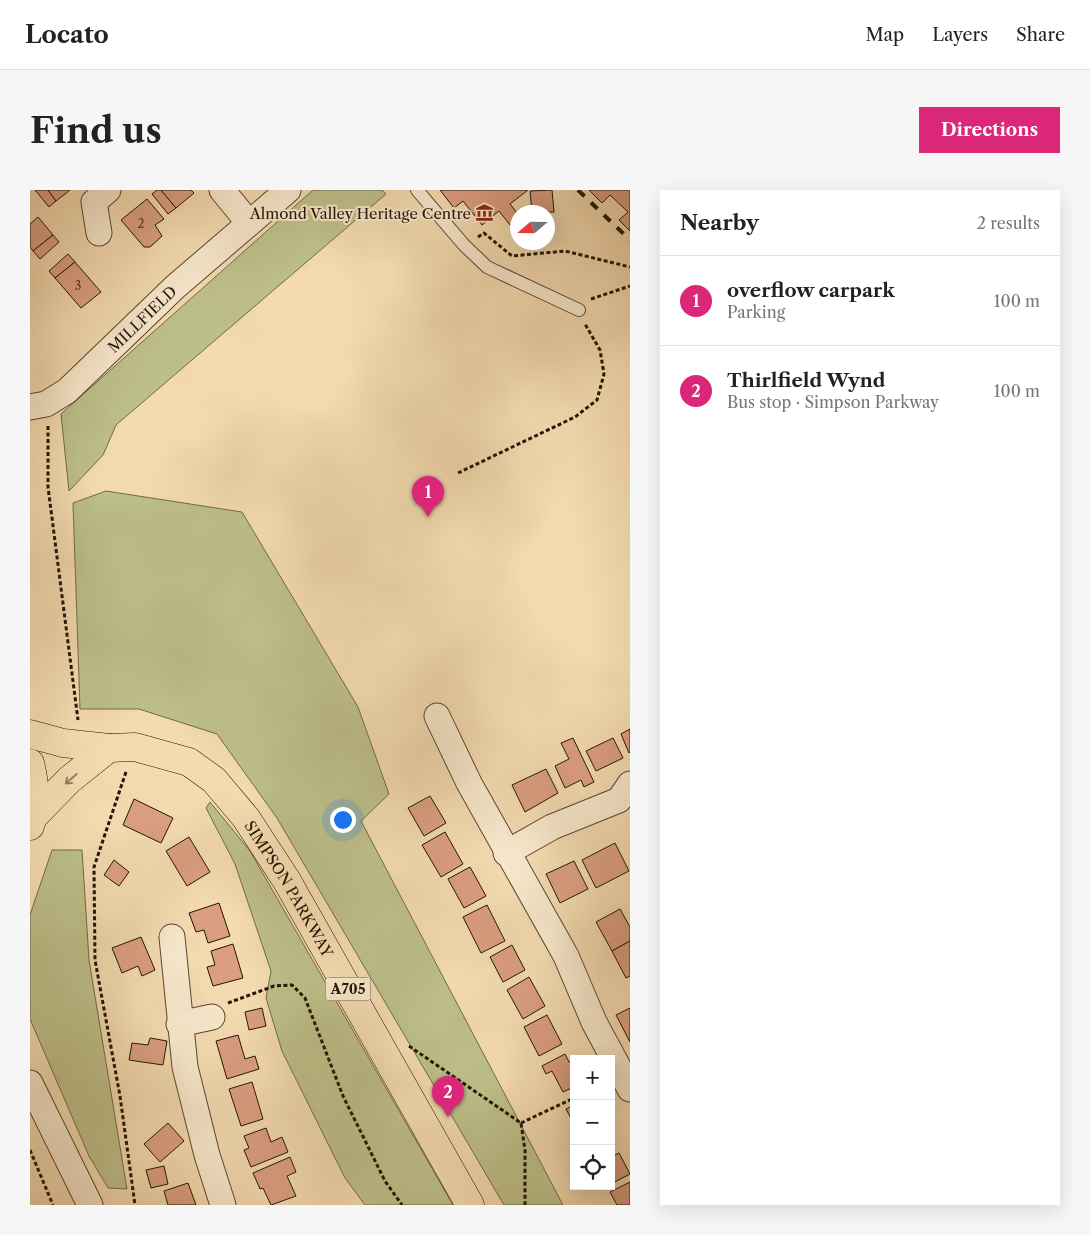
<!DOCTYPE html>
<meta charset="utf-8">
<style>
body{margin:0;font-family:"Libre Caslon Text",serif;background:#f6f6f6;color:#222}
.controls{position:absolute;right:15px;bottom:15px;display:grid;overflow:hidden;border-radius:0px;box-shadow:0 5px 20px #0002}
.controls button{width:45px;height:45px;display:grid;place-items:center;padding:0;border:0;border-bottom:1px solid #e0e0e0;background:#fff;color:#222;font:25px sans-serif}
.compass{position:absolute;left:480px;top:15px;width:45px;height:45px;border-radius:50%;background:#fff;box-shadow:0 5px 20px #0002;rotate:250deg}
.you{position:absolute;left:312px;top:629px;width:18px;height:18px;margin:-12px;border:4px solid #fff;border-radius:50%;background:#1a73e8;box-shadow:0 0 0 8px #1a73e833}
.badge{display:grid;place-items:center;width:32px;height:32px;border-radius:50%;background:#db2777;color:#fff;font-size:16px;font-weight:700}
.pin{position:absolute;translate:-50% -41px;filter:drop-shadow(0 1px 2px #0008)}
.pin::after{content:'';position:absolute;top:26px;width:18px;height:15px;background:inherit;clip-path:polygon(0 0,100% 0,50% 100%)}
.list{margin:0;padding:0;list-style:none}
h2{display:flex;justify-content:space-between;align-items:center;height:65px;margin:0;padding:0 20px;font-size:21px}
h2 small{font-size:16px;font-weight:400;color:#767676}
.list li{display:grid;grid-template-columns:32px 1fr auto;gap:15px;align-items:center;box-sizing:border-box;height:90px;padding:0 20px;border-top:1px solid #e0e0e0}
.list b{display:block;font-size:19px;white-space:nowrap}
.list p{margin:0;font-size:16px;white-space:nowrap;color:#767676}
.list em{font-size:16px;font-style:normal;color:#767676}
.icon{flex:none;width:28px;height:28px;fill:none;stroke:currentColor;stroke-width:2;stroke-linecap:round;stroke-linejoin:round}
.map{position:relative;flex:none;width:600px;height:1015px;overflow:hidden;border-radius:0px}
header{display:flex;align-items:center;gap:30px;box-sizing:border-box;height:70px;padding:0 25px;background:#fff;border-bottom:1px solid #e0e0e0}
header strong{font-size:24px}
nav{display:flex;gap:28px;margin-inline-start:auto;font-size:18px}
.intro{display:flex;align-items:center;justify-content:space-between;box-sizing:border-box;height:120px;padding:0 30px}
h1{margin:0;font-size:35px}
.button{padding:12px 22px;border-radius:0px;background:#db2777;color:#fff;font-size:18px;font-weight:700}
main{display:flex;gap:30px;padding:0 30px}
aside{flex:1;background:#fff;border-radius:0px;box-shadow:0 5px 20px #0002}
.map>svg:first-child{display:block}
.green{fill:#bdbf89;stroke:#706a48}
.building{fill:#da9e81;stroke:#231506}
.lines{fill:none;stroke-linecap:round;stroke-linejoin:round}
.service-casing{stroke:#574630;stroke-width:14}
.minor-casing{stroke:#574630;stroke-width:27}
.primary-casing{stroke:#231506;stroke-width:29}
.path{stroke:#231506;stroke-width:3;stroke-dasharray:4 2.5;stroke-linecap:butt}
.service{stroke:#f7e7cb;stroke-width:12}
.minor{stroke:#f7e7cb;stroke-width:25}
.primary{stroke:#f3daaf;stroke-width:28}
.rail{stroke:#231506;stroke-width:4;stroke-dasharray:9 9;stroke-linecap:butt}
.oneway{stroke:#958163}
.labels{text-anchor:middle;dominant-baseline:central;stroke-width:4;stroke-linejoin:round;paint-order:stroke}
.number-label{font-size:12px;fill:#513725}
.shield{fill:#f7e7cb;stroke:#635441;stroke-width:1}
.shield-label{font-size:14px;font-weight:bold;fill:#231506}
.poi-label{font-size:15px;fill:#231506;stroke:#f7e7cb;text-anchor:end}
.street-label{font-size:15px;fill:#231506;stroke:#f7e7cb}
</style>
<header>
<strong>Locato</strong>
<nav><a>Map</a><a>Layers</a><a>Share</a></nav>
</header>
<div class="intro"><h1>Find us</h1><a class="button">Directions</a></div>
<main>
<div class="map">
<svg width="600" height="1015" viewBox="0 0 600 1015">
<rect width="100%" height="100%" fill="#f3daaf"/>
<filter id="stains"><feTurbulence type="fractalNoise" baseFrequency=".004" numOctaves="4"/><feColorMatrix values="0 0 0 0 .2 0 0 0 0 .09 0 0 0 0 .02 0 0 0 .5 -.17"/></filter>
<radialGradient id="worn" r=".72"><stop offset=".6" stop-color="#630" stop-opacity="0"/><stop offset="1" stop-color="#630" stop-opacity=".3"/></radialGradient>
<g class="green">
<polygon points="283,0 352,0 356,4 86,235 73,265 39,301 31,224"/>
<polygon points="76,301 212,322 328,517 359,604 331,631 533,1015 474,1015 247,628 187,544 109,519 50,519 43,313"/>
<polygon points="180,612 220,661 423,1015 335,1015 315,988 252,861 236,808 241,781 205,674 176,618"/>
<polygon points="22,660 52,660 59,770 97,999 78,998 59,966 0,829 0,725"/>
</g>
<g class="building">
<polygon points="5,0 18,0 26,11 19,17"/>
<polygon points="18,0 40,0 26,11"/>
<polygon points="127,0 131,0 146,18 138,24 122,4"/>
<polygon points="131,0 161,0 164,3 146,18"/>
<polygon points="410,0 498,0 480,14 488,24 488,45 469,21 452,35 433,11 424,18"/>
<polygon points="522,0 524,22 502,22 500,1"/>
<polygon points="559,0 600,0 600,41 589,30 598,22 580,5 572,13"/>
<polygon points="117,9 134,29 125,35 132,46 120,57 114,57 91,30"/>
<polygon points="8,27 23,45 3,61 0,57 0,34"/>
<polygon points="23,45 29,52 10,69 3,61"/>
<polygon points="38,64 45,72 25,88 19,81"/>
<polygon points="45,72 71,102 51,118 25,88"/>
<polygon points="600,539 600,562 599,563 591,544"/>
<polygon points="543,548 564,592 554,597 551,590 535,598 525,576 539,569 531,553"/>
<polygon points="583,548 593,568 566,581 556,561"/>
<polygon points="516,579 528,603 495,622 482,595"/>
<polygon points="400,606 416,633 394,646 378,618"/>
<polygon points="104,609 143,628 131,653 93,635"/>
<polygon points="415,642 433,674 411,687 392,655"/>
<polygon points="159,647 180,682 157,696 136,661"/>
<polygon points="585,653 599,681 566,698 552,670"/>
<polygon points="84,670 99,682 89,696 74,685"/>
<polygon points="544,671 558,699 530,713 516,684"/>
<polygon points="440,677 456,706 434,718 418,689"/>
<polygon points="189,713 200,746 178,753 174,740 166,742 159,723"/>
<polygon points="457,715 475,751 451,763 433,727"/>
<polygon points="590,719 600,737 600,751 582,761 566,732"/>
<polygon points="111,747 125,780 112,786 108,776 92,783 82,758"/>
<polygon points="600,751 600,786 596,788 582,761"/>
<polygon points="203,754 213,788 183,796 177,777 185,775 181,761"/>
<polygon points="482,755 495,780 473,792 460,767"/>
<polygon points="499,787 515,816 493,829 477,800"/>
<polygon points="232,818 236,836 219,840 215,822"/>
<polygon points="600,818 600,852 586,825"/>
<polygon points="517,825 532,854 509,866 494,837"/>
<polygon points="208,845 215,869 225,866 229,879 197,889 186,851"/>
<polygon points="120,848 137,851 133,875 99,870 102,853 118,855"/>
<polygon points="535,864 539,872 544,871 544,897 533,902 522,881 516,884 512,876"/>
<polygon points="222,892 233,929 211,936 199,899"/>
<polygon points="544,915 544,934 536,919"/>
<polygon points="138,933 154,951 130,972 114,954"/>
<polygon points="236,938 241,952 252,947 258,962 221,977 214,960 219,958 214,946"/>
<polygon points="589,963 600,984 581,994 581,967"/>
<polygon points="260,967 266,982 257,986 266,1006 241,1015 233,998 230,999 223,983"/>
<polygon points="134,976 138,994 121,998 116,980"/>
<polygon points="600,992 600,1015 587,1015 580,1002"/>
<polygon points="158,993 166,1015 138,1015 134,1001"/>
</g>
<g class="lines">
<defs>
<polyline id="service" points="387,0 434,55 457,77 549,120"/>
<g id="minor">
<polyline points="192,0 219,33"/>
<polyline points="69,43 64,12 78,0"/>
<path id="s1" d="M0 217 16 214 37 201 145 97 258 0"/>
<polyline points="407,526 439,593 536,766 564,832 600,899"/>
<polyline points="476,663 522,637 589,610 600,594"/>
<polyline points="142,747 155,877 177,965 193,1015"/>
<polyline points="149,834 182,827"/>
<polyline points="0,893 60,1015"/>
</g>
<g id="primary">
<path id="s2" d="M0 544 33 553 79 558 105 557 159 572 184 590 216 628 257 691 440 1015"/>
<path d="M0 573C5 593 7 617 0 636"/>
<polyline points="4,626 39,590 79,558"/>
</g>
</defs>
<use href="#service" class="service-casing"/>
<use href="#minor" class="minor-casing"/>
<use href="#primary" class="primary-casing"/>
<g class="path">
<polyline points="448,47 454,43 482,66 535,61 600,77"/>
<polyline points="561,109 600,96"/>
<polyline points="18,236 18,297 48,530"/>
<polyline points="428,283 545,227 567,210 574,184 570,160 555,134"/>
<polyline points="96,582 64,677 65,770 90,906 105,1015"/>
<polyline points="198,813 244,796 262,795 275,808 313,906 355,991 372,1015"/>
<polyline points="379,856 491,933 495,960 495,1015"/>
<polyline points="491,933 544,908"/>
<polyline points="0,960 23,1015"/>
</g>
<use href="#service" class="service"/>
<use href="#minor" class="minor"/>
<use href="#primary" class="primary"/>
<polyline class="rail" points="548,0 600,50"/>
</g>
<defs><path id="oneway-shaft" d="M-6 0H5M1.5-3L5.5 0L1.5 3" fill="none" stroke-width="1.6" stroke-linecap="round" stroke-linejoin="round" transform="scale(1.25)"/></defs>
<use class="oneway" href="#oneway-shaft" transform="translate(41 589) rotate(139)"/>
<defs>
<symbol id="museum-bare" viewBox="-9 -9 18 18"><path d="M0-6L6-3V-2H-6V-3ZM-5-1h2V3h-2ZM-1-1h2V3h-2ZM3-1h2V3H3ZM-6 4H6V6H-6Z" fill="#8f2418" stroke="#f7e7cb" stroke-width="2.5" paint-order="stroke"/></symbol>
</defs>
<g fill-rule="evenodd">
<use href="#museum-bare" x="442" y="10" width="25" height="25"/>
</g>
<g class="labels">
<g class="number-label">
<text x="111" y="33">2</text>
<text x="48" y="95">3</text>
</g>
<rect class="shield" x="295.5" y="787.5" width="45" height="23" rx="4"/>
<g class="shield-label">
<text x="318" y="799">A705</text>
</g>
<g class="poi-label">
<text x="441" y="23">Almond Valley Heritage Centre</text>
</g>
<g class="street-label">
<text stroke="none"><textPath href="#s1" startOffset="145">MILLFIELD</textPath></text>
<text stroke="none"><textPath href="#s2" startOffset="326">SIMPSON PARKWAY</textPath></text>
</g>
</g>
<rect width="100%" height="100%" filter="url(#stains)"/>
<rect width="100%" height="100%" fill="url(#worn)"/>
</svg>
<div class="controls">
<button>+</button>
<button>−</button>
<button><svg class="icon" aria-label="locate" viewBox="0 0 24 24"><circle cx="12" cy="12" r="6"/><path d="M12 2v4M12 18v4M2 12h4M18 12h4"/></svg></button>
</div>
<svg class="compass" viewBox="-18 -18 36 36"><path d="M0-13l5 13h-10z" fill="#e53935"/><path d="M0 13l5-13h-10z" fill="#767676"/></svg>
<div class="you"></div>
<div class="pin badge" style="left:398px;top:327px">1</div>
<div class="pin badge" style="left:418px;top:927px">2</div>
</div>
<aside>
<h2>Nearby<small>2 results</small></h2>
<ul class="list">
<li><span class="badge">1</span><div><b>overflow carpark</b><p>Parking</p></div><em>100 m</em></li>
<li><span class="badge">2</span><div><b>Thirlfield Wynd</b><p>Bus stop · Simpson Parkway</p></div><em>100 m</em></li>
</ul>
</aside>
</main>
